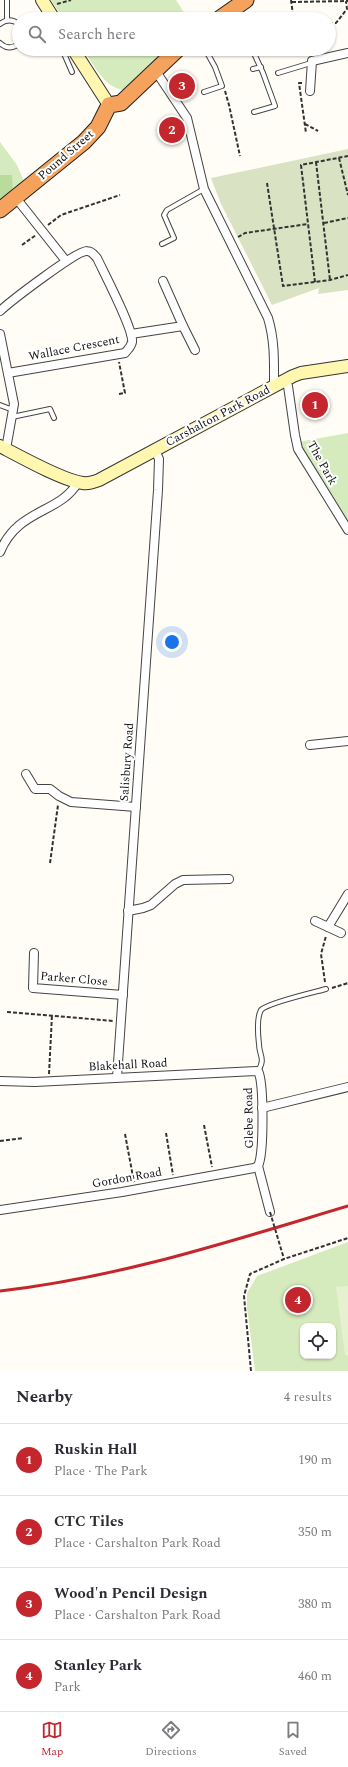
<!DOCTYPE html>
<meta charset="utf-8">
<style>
body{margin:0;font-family:Spectral,serif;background:#f7f7f7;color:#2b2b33}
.controls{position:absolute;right:12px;bottom:12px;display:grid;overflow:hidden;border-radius:8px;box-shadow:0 1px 3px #0004}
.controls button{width:36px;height:36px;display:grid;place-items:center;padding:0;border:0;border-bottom:1px solid #e1e1e2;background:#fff;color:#2b2b33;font:20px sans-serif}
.you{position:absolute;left:172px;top:642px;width:14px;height:14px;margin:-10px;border:3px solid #fff;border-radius:50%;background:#1a73e8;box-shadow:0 0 0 6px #1a73e833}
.badge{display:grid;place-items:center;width:26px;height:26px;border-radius:50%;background:#c4262e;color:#fff;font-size:13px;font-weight:700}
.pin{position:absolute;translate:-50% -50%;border:2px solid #fff;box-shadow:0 1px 4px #0006}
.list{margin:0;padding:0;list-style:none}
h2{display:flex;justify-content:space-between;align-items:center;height:52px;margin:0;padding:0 16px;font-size:17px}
h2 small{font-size:13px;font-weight:400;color:#7c7c81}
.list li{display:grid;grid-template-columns:26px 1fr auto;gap:12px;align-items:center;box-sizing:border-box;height:72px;padding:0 16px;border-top:1px solid #e1e1e2}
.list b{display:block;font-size:15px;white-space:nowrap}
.list p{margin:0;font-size:13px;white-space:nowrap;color:#7c7c81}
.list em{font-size:13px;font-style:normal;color:#7c7c81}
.icon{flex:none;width:22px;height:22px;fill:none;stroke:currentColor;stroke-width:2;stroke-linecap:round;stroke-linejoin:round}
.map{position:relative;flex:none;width:348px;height:1371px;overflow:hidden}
.search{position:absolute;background:#fff;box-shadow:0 1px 3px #0004;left:12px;right:12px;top:12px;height:44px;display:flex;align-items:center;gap:10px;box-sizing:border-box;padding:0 14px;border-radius:22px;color:#7c7c81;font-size:15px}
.sheet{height:340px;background:#fff}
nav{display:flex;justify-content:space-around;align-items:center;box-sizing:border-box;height:56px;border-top:1px solid #e1e1e2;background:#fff;font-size:11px;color:#7c7c81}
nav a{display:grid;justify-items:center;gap:2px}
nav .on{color:#c4262e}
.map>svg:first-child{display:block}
.green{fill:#d5ebbd;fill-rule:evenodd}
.forest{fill:#b9dc9c}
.cemetery{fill:#d9e3c4}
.pitch{fill:#e6f2cf}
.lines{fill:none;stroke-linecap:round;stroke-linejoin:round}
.lane-casing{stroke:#444;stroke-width:6}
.street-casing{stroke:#444;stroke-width:10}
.secondary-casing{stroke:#333;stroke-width:14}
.highway-casing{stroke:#222;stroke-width:17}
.path{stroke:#333;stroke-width:2;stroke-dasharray:4 2;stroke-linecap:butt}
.lane{stroke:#fff;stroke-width:4}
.street{stroke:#fff;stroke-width:8}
.secondary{stroke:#fff6b0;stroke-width:12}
.highway{stroke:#f5a25d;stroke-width:15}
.rail{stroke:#c4262e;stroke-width:3}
.path-bridge{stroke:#333;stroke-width:2;stroke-dasharray:4 2;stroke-linecap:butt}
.labels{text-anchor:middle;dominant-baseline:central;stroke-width:4;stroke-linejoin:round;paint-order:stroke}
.street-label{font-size:12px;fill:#111;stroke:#fff}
</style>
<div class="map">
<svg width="348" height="1371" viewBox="0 0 348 1371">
<rect width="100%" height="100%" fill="#fffdf5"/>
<g class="green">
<polygon points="51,0 176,0 188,19 63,19"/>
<path d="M83 49H167L123 90C104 87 93 64 83 49Z"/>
<polygon points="0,142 17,165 25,184 0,204"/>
<polygon points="348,433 348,527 298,442"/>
<path d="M348 1242V1371H255L247 1307V1293L257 1276ZM303 1326H333V1356H303Z"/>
</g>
<polygon class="forest" points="0,175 12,175 13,193 0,206"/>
<polygon class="cemetery" points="348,149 348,290 318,294 319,288 272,305 221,204 211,178"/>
<polygon class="pitch" points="348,1286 348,1355 345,1355 336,1287"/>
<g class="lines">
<defs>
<g id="lane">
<polyline points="7,0 7,20"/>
<polyline points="236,10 240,19"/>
<path d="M0 24C6 19 12 19 19 24"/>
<path d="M0 43C6 49 13 48 19 44"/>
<polyline points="62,49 72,72"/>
<polyline points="252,49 263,73 275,106 254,112"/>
<polyline points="253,69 261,67"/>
<polyline points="278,73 311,63"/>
<polyline points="204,92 222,86 215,67 205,49"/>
<polyline points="162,244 174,238 164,215 167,210 204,189"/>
<polyline points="0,405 13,410"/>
<polyline points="12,417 50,409 54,418"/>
<path d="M258 1071C266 1058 259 1056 259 1044 258 1035 256 1019 261 1010 267 1003 315 992 326 989"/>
</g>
<g id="street">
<path d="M155 70 187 118 204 189 268 318C275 341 274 363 274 386"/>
<polyline points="310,91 312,61 348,53"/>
<polyline points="16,198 66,261"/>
<path d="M0 311C11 301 77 250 87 251 92 251 94 255 97 258 104 273 134 330 132 342 131 347 128 349 125 353L8 373"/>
<polyline points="183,326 195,350"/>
<polyline points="0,334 14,404 6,449"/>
<polyline points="131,334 183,326 163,281"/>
<polyline points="284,380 288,386 295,435 298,449 348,530"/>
<path d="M0 552C18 508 60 514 78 482"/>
<polyline points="310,745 348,741"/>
<polyline points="26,774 35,789 50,789 59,796 71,802 136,807"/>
<polyline points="128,911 143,908 151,905 175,884 183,880 229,879"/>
<polyline points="315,921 341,933"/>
<polyline points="328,927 348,894"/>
<polyline points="34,953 33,988 123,995"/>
<polyline points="117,1077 158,490 159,459 155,450"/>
<path d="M0 1081 35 1082 258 1071C264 1082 264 1154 258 1166L270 1212"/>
<polyline points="262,1108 348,1087"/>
<polyline points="0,1210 122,1192 254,1168 258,1166"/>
</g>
<g id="secondary">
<polyline points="42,0 54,19"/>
<polyline points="73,49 109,105"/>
<path d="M0 446C19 456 64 481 83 483 89 484 94 482 99 480L293 376 301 373 348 366"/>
</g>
<g id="highway">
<polyline points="219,19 246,0"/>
<polyline points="0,210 84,142 98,127 109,105 121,103 178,49"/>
</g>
</defs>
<use href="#lane" class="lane-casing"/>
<use href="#street" class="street-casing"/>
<use href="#secondary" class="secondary-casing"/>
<use href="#highway" class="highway-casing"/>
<g class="path">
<polyline points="291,0 293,15 296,19"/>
<polyline points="292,2 348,1"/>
<polyline points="57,4 71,0"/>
<polyline points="329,23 336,23 347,9 346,1"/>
<polyline points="302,83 299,83 306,133"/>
<polyline points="225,91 229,105 240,156"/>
<polyline points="305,124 318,131"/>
<polyline points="339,158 348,195"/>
<polyline points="316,162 330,280"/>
<polyline points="267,183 283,286 330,280 348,275"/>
<polyline points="324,223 348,218"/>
<polyline points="48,225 61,215 120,195"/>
<polyline points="238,237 245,233 308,224"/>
<polyline points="22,245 36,235"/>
<polyline points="315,282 301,165 348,156"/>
<polyline points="119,394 125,393 119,362"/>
<polyline points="50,863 58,805"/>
<polyline points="325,982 321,954 326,936"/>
<polyline points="332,988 348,983"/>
<polyline points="7,1012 114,1021"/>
<polyline points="49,1074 52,1015"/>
<polyline points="204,1125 212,1167"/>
<polyline points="166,1133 173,1175"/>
<polyline points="125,1134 134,1182"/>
<polyline points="0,1141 23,1138"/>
<polyline points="251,1371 244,1296 250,1274 284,1259 348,1238"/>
</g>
<use href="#lane" class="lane"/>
<use href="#street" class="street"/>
<use href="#secondary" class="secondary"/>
<use href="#highway" class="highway"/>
<path class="rail" d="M0 1291C122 1277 231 1241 348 1206"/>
<polyline class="path-bridge" points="270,1212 284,1259"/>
</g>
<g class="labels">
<g class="street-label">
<text transform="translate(66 155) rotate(-41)">Pound Street</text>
<text transform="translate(74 348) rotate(-11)">Wallace Crescent</text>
<text transform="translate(218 416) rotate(-28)">Carshalton Park Road</text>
<text transform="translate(322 463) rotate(61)">The Park</text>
<text transform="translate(127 762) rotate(-86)">Salisbury Road</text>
<text transform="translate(74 979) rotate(5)">Parker Close</text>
<text transform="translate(128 1065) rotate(-3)">Blakehall Road</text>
<text transform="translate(249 1118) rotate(-91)">Glebe Road</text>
<text transform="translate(127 1178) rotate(-10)">Gordon Road</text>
</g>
</g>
</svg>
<div class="controls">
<button><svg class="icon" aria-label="locate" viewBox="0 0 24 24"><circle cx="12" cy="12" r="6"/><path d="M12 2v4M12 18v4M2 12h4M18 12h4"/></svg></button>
</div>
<div class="you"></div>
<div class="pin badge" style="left:315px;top:405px">1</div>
<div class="pin badge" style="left:172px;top:130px">2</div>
<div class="pin badge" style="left:182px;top:86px">3</div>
<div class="pin badge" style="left:298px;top:1300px">4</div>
<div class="search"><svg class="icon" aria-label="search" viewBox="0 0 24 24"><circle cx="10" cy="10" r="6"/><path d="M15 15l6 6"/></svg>Search here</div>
</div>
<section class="sheet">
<h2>Nearby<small>4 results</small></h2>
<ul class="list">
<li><span class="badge">1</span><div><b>Ruskin Hall</b><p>Place · The Park</p></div><em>190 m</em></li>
<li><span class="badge">2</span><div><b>CTC Tiles</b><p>Place · Carshalton Park Road</p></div><em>350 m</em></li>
<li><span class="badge">3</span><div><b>Wood'n Pencil Design</b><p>Place · Carshalton Park Road</p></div><em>380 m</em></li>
<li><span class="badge">4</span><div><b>Stanley Park</b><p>Park</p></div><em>460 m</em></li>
</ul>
</section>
<nav>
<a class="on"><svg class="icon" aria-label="map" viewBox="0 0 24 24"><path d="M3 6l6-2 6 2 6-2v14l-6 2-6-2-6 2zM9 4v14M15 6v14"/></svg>Map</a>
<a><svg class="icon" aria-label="directions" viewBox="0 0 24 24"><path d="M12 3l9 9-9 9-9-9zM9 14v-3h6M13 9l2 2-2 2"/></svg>Directions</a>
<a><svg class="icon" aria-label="saved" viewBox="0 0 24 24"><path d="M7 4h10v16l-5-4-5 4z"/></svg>Saved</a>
</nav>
